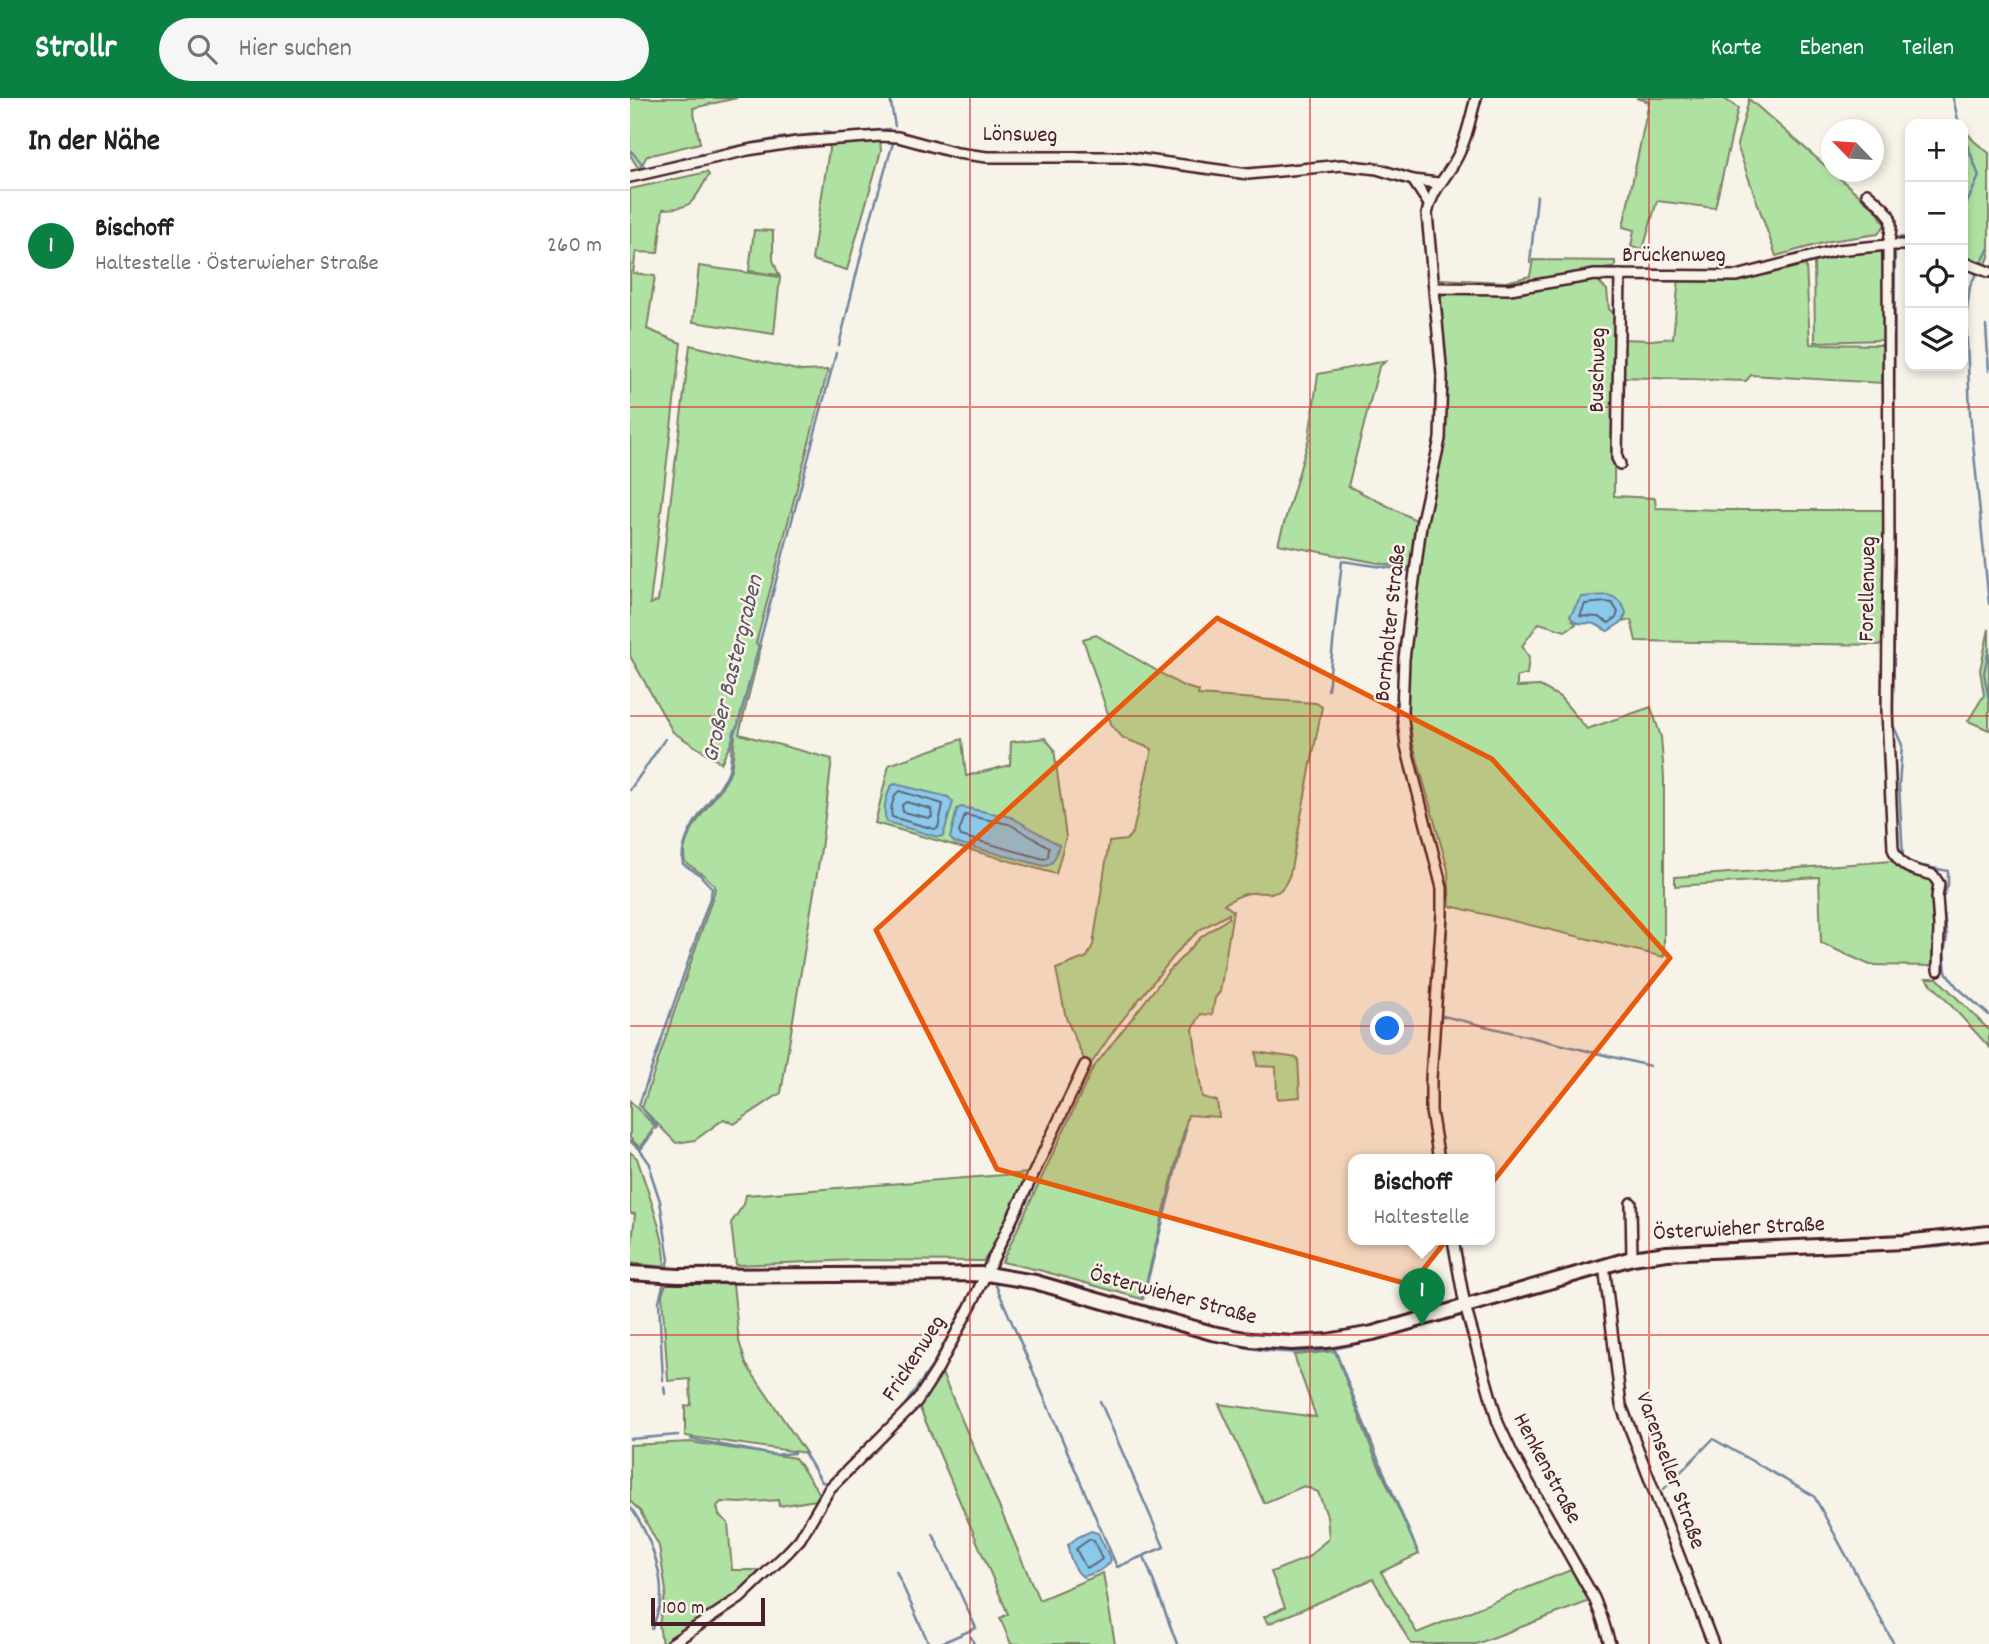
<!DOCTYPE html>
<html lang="de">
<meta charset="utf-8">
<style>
body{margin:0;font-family:Dekko,sans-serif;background:#f6f6f6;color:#202124}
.controls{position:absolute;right:21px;top:21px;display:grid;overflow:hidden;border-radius:14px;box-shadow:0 4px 10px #0003}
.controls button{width:63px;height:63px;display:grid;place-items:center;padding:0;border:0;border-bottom:2px solid #e0e0e0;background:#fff;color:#202124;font:35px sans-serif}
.compass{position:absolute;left:1191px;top:21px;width:63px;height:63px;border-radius:50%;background:#fff;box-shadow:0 4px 10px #0003;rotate:295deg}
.scale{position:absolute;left:21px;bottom:18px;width:114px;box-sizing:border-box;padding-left:7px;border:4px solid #4a1f2b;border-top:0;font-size:19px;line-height:24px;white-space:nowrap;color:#4a1f2b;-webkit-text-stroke:5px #f7f3e8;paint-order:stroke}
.you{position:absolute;left:758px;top:931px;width:24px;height:24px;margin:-18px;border:5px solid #fff;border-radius:50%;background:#1a73e8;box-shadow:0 0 0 10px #1a73e833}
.badge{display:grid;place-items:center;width:46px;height:46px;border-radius:50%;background:#0b8043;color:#fff;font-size:23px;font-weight:700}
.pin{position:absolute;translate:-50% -58px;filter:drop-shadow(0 2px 4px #0008)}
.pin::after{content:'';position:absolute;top:37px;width:24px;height:21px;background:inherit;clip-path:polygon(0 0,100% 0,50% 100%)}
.popup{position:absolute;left:718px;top:1056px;width:147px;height:91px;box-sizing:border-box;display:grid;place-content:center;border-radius:14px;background:#fff;filter:drop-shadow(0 2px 5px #0005);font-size:23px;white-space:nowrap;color:#757577}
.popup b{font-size:26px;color:#202124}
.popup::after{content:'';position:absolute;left:50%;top:100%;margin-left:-14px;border:14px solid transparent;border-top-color:#fff}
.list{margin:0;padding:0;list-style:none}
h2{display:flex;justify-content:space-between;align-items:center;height:91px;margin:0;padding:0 28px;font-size:30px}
h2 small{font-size:23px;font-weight:400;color:#757577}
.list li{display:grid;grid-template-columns:46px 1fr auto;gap:21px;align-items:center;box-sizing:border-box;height:112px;padding:0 28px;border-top:2px solid #e0e0e0}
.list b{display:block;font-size:26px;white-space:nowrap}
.list p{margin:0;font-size:23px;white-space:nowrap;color:#757577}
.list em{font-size:23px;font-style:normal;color:#757577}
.icon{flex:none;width:38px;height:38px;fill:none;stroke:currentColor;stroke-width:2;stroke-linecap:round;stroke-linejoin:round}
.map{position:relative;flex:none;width:1359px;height:1546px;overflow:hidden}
header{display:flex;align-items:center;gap:42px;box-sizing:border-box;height:98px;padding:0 35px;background:#0b8043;color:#fff}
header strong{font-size:33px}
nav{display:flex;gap:38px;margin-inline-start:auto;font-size:24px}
.search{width:490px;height:63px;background:#f6f6f6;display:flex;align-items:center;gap:18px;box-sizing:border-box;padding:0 24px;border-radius:38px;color:#757577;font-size:26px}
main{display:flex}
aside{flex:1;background:#fff}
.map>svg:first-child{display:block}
.green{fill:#afe1a2;stroke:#7c8066;stroke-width:2}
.water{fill:#89c9ea;stroke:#70859e;stroke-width:2}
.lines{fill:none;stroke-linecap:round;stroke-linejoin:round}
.shore{stroke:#636377;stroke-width:2}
.stream{stroke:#70859e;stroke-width:2.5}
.street-casing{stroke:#4a1f2b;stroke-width:14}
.secondary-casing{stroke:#4a1f2b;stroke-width:18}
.street{stroke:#f7f3e8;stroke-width:9}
.secondary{stroke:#f7f3e8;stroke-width:12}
.marked{fill:#e8590c;fill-opacity:0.2;stroke:#e8590c;stroke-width:5;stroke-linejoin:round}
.grid{fill:none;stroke:#d62828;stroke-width:2;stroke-opacity:0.55}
.labels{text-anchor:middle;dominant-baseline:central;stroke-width:5;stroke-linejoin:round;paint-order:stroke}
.street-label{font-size:23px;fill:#4a1f2b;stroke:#f7f3e8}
.water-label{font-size:24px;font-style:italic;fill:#5d5264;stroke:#f7f3e8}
</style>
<header>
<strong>Strollr</strong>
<div class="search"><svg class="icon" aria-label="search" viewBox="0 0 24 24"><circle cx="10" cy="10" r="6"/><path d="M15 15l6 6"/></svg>Hier suchen</div>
<nav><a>Karte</a><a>Ebenen</a><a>Teilen</a></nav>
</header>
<main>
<aside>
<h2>In der Nähe<small></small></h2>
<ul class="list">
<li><span class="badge">1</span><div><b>Bischoff</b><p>Haltestelle · Österwieher Straße</p></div><em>260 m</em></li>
</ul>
</aside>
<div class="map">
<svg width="1359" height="1546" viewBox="0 0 1359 1546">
<rect width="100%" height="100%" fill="#f7f3e8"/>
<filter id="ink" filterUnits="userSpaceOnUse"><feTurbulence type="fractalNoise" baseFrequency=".0143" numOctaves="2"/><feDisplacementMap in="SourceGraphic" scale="14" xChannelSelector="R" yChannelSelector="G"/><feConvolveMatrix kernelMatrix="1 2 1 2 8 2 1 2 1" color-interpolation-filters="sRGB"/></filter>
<g filter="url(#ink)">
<g class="green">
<polygon points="0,0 107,0 63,10 70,45 17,58 9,71 0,57"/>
<polygon points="1006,0 1093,0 1108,10 1085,110 1027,103 1013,151 1001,149 1004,132 993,129 1019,4"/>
<polygon points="1119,1 1247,113 1255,127 1248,136 1200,143 1146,158 1107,47"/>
<polygon points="1333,30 1344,43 1359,55 1359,159 1355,168 1333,159"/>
<polygon points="250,40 251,53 217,172 182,162 200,45"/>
<path d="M77 74 79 77C63 102 65 111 33 111L28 155 6 154 3 175 25 178 17 231 51 245 20 506 28 503 60 247 171 273 198 272 126 546 131 548 109 636 202 661 191 751 151 995 104 1026 94 1021 65 1042 46 1045 12 1010 84 795 85 788 75 778 55 764C47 736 88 701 99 677 104 666 103 650 105 638L91 665 43 634 0 558V91Z"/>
<polygon points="124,132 143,133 143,162 149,177 119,173"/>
<polygon points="1254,150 1253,242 1185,244 1184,161"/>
<polygon points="903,162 985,163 985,169 888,186 814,185 811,181 876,184 900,178"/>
<polygon points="1176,167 1180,246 1253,247 1252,285 1121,277 1116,283 991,279 991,241 1021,242 1043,240 1049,180 1091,183"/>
<polygon points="69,168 150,179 144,236 63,224"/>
<polygon points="966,181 977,192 979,211 985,217 984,398 1025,400 1026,410 1094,412 1254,412 1254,547 1006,543 1001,522 992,524 995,519 961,499 951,499 942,522 946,526 935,533 909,525 892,548 899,559 897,576 887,579 887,589 910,588 930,599 957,631 1021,609 1031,639 1034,679 1034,859 820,808 818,772 783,646 777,614 776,580 795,429 814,342 816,278 810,200 816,195 881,195"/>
<polygon points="756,263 749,269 718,388 786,422 780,471 648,446 679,340 688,276"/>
<polygon points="1359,531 1359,632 1338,623 1354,597 1350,572"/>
<path d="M466 537 553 588 569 593 568 597 686 605 692 609 660 776C649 803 643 793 620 795 610 796 602 802 594 806L603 813 590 894 585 900 582 917 571 916 563 931 572 999 587 1003 589 1019 558 1017 512 1201 409 1172 372 1164 463 970 538 874 571 839 599 820V816L571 831 554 846 485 931 459 969 368 1165 364 1164 457 968 436 920 426 871 457 859 463 847 479 744 496 742 503 734 522 651 493 640 482 628 453 541Z"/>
<polygon points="415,640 424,651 436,739 426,776 245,725 259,667 332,641 336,678 380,667 381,644"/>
<polygon points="1262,763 1272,772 1302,780 1306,786 1302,868 1240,867 1191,845 1189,779 1045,788 1045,779"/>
<polygon points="1296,880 1307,880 1359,932 1359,949"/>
<polygon points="626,954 668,960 670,999 647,1001 646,969 627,968"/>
<polygon points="0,1003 25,1028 10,1050 0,1040"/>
<path d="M0 1054 7 1060C14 1083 40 1151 34 1169L0 1165 5 1116 0 1115Z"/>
<polygon points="399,1075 360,1154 353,1163 227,1162 106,1167 101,1125 114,1106 116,1097"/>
<polygon points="36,1186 103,1186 109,1243 116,1266 176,1355 55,1338 55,1308 61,1307 60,1281 38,1283 32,1196"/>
<polygon points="705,1253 744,1357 789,1456 751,1474 787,1535 943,1471 960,1503 846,1546 781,1546 743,1481 638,1526 634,1519 655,1509 641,1474 677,1460 699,1440 697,1418 688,1394 674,1388 634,1405 589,1306 686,1319 664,1257"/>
<polygon points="311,1273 409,1502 473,1475 485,1546 381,1546 370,1520 378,1516 289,1308"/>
<polygon points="61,1344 165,1360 190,1396 186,1402 149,1408 148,1402 111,1405 91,1404 87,1408 89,1417 98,1425 102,1472 133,1472 105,1497 32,1546 29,1526 36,1493 29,1448 10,1413 0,1403 0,1347"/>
</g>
<g class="water">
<path d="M977 497C987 499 993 505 996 515L992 524 978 533C974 532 971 529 967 527 956 522 948 531 940 518L951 499Z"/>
<path d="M265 686 318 699 323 704 313 738 307 739 257 724C252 713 256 699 261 688Z"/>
<path d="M331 709 381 719 429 747C426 756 425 767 414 768L324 744 320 740 327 711Z"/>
<path d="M461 1433 468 1435 481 1462C477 1472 463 1475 453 1479 445 1473 438 1458 438 1447L448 1439Z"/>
</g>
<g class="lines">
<g class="shore">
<polygon points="976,504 982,505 988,514 986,520 979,525 968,519 950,518 955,506"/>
<path d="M269 693 313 706 308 730 304 731 262 719C260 712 263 697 269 693Z"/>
<polygon points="276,704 301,711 302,719 299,720 273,714 272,707"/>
<polygon points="335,717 379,726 419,749 418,759 414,761 331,738 329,734"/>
<polygon points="460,1441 464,1443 472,1461 464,1467 456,1470 446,1451"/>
</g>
<g class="stream">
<polyline points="260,0 265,28"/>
<polyline points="1323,0 1329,26"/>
<polyline points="194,33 203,37 259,31"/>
<polyline points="1333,36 1349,78 1333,114"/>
<polyline points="149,40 187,36"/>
<polyline points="0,52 16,70 71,56"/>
<polyline points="81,53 145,41"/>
<polyline points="1266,142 1268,139 1280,140"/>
<polyline points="1359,150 1340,188 1336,219 1340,315 1359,506"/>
<polyline points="900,165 907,98"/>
<polyline points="1356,228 1359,273"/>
<polyline points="209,247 237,133 263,45"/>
<polyline points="1264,291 1265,151"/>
<polyline points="1264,348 1264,296"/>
<polyline points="1264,354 1264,499"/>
<polyline points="1264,503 1263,627 1272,647 1269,687 1273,760"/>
<polyline points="1359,551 1354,575 1359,603"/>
<polyline points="698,592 712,463 780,473"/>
<polyline points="0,692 35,641"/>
<polyline points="1276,765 1318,773 1318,787 1312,801 1317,839 1314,855 1316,874 1327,889 1359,917"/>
<polyline points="811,910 818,816"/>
<polyline points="809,917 1020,968"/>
<path d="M26 1031 27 1028 9 1007 81 797 82 790 70 777 53 766C48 737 81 703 96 680 105 664 97 642 108 627L206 255"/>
<polyline points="23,1035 10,1052 20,1066 21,1076 30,1103 39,1162 36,1170"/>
<polyline points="0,1043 10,1052"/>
<polyline points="1349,1130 1359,1128"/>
<polyline points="1238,1152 1309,1149 1359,1141"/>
<polyline points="0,1182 14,1183"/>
<polyline points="365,1185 487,1469 534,1449 470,1303"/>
<polyline points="513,1201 556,1031"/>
<polyline points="977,1232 986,1303"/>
<path d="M578 1240C656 1263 694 1257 770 1234"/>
<polyline points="705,1252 746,1356 787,1452"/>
<polyline points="33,1282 29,1203 34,1184"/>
<polyline points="34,1289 35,1296"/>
<polyline points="990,1318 1041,1450"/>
<polyline points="0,1341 48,1337"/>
<polyline points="61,1341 144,1357 164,1355"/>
<polyline points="175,1356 192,1384 197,1385 270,1314 302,1268 337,1202"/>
<polyline points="1034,1391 1083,1341 1184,1398 1264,1546"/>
<path d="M0 1409C17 1431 32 1470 31 1498 31 1509 25 1521 22 1531"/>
<polyline points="303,1436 346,1530 309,1546"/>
<polyline points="514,1458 547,1546"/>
<polyline points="266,1473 299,1546"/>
<polyline points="341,1539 344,1546"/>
</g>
<defs>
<g id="street">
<polyline points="0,79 118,52 167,44 250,38 268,39 327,55 357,59 495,59 618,76 712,67 747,71 783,82 808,85"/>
<polyline points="783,82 799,106"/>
<path d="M1237 95C1259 116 1266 115 1258 147L1259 457 1257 613 1263 751C1270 771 1285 772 1303 777L1309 786 1307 799 1309 828 1308 872"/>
<polyline points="1333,164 1359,174"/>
<polyline points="805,190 880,191 965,177 1107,178 1207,152 1258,147 1280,147"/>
<polyline points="990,366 987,360 990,177"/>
<path d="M809 1062 801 1013V981L812 815V790L776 648 772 613 774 561 791 427 810 341 812 278 797 116C802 91 814 83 825 63 836 44 840 21 846 0"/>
<polyline points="1001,1105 1002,1160"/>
<polyline points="823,1142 835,1208 868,1325 883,1357 964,1500 972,1520 980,1546"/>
<polyline points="974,1167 991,1307 1083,1546"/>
<polyline points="41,1546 110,1500 157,1455 170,1441 200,1390 287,1303 307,1272 343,1203 455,967"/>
</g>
<polyline id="secondary" points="0,1175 48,1178 357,1176 405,1184 582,1235 621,1242 662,1245 697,1243 743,1235 1002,1160 1037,1155 1274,1144 1359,1135"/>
</defs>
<use href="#street" class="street-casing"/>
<use href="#secondary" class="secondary-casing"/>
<use href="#street" class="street"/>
<use href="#secondary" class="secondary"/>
</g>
</g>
<path class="marked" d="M587 520 862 661 1040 860 781 1187 367 1071 246 832Z"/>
<path class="grid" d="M340 0V1546M680 0V1546M1019 0V1546M0 309H1359M0 618H1359M0 928H1359M0 1237H1359"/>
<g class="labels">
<g class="street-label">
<text transform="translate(390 38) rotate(1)">Lönsweg</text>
<text x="1044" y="158">Brückenweg</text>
<text transform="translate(969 272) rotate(-89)">Buschweg</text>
<text transform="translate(1239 491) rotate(-89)">Forellenweg</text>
<text transform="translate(762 525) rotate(-84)">Bornholter Straße</text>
<text transform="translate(1109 1132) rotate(-3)">Österwieher Straße</text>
<text transform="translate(543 1199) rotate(15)">Österwieher Straße</text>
<text transform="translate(285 1261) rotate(-57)">Frickenweg</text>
<text transform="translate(916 1371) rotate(62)">Henkenstraße</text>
<text transform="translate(1039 1373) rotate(70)">Varenseller Straße</text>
</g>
<g class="water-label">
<text transform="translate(104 571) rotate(-76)">Großer Bastergraben</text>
</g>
</g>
</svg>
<div class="controls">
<button>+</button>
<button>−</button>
<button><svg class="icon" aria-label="locate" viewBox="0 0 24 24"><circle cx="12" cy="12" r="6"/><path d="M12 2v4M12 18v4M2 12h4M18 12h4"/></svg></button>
<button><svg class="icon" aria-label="layers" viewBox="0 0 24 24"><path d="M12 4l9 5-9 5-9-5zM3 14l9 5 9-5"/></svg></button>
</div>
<svg class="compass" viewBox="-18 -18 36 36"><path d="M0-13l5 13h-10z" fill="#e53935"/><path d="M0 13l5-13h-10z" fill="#757577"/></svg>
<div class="scale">100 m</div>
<div class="you"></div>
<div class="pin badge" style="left:792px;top:1228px">1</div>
<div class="popup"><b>Bischoff</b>Haltestelle</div>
</div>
</main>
